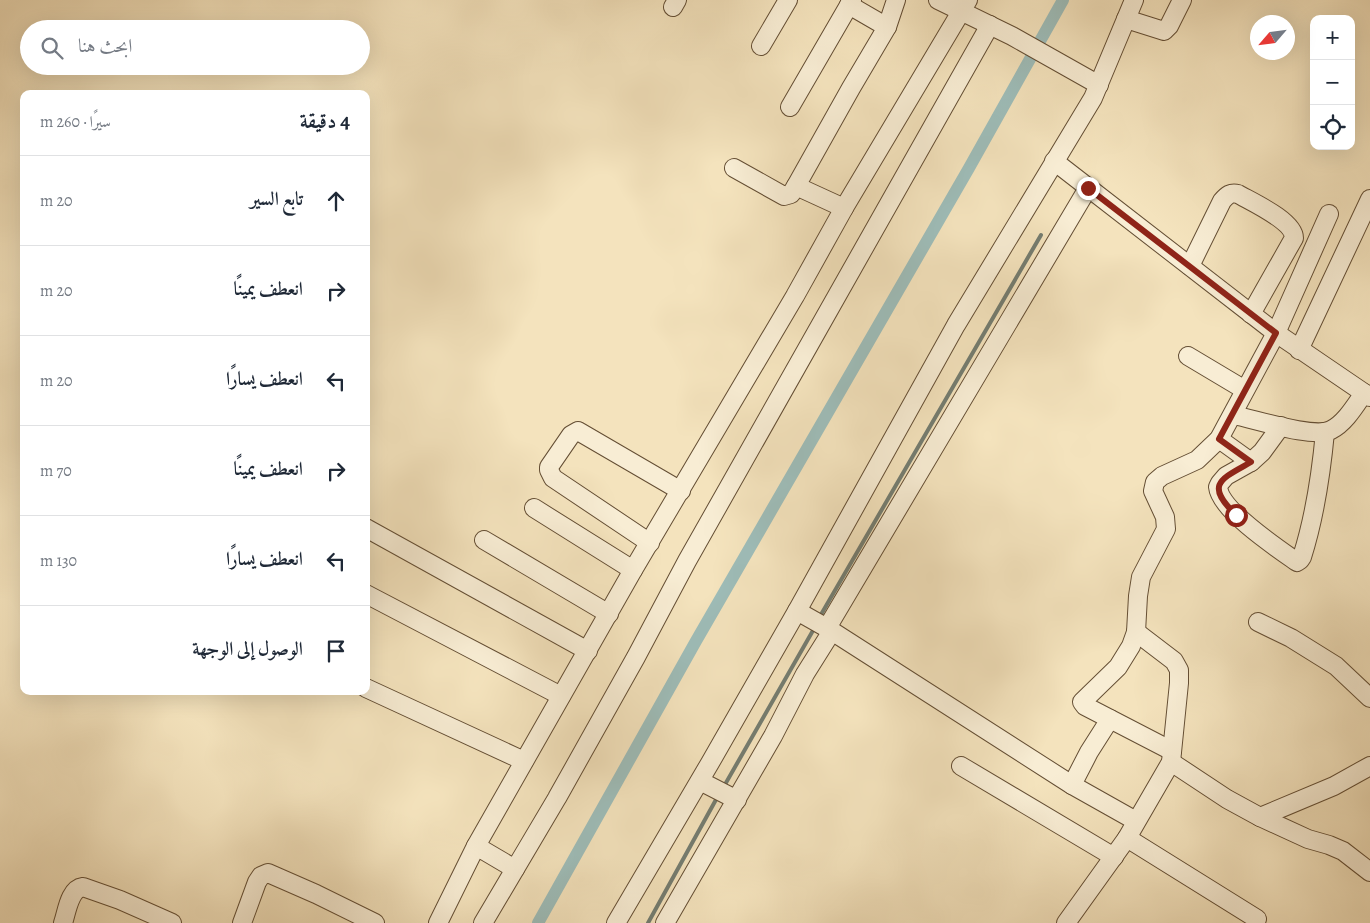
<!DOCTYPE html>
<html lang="ar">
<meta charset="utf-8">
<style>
body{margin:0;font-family:Alegreya,Amiri,serif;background:#f6f6f7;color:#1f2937;direction:rtl}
.controls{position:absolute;right:15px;top:15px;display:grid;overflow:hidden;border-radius:10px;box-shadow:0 5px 20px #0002}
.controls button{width:45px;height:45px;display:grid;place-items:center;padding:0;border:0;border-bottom:1px solid #e0e1e3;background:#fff;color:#1f2937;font:25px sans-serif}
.compass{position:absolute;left:1250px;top:15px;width:45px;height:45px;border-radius:50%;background:#fff;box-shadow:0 5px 20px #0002;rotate:242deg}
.stop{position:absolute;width:15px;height:15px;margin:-11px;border:4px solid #8f2418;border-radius:50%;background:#fff}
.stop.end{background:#8f2418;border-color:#fff;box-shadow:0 1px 5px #0008}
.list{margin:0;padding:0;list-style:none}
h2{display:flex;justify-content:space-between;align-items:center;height:65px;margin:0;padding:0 20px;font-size:21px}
h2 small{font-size:16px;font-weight:400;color:#747a83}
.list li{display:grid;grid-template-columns:32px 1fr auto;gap:15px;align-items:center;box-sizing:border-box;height:90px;padding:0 20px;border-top:1px solid #e0e1e3}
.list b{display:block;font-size:19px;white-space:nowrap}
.list em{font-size:16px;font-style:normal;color:#747a83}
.icon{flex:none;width:28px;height:28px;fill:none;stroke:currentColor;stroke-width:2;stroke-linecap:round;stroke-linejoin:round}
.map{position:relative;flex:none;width:1370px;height:923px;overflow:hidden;direction:ltr}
.search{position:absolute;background:#fff;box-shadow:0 5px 20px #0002;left:20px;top:20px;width:350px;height:55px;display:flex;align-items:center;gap:12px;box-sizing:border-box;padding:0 18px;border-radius:28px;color:#747a83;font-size:19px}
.panel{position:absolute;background:#fff;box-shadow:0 5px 20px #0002;left:20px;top:90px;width:350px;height:605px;border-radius:10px;direction:rtl}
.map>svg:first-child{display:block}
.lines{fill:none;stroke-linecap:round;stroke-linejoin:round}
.stream{stroke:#747d71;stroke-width:4}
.canal{stroke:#9ebdb9;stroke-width:12}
.minor-casing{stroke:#644e34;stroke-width:20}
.minor{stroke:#f8edd4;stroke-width:18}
.route{stroke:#8f2418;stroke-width:6}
</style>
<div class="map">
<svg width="1370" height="923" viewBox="0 0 1370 923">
<rect width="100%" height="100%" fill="#f4e3bd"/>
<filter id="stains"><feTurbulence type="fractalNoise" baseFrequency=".004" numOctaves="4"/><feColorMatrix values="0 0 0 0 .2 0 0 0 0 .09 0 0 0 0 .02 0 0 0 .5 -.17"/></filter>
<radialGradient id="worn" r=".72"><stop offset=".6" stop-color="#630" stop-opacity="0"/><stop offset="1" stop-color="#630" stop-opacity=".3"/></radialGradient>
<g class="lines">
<g class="stream">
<polyline points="819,618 1041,235"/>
<polyline points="723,788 815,627"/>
<polyline points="648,923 718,796"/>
</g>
<polyline class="canal" points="538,923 696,641 969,168 1063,0"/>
<defs>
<g id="minor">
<polyline points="938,0 1012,36 1099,85"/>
<polyline points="849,5 887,27"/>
<polyline points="673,7 677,0"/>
<polyline points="1126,19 1164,31 1169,26 1182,0"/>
<polyline points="761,46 788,0"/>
<polyline points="790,107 852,0"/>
<polyline points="1054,161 1276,333 1370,397"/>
<polyline points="734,168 784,196 791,194 796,186"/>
<polyline points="1088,188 827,628 1072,785 1136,821"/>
<polyline points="844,208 796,186 851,88 887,27 896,0"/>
<path d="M1190 266 1222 201C1227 195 1231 192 1238 194 1252 202 1294 221 1294 238L1251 314"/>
<polyline points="1299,350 1370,199"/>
<polyline points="1188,356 1245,390"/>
<path d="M1233 415C1255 419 1313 439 1331 430 1345 423 1355 406 1364 393"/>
<path d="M1219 439 1251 462 1226 476 1220 483 1218 487C1220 510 1277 548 1297 562L1300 560 1302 557C1315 516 1321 475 1325 432"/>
<polyline points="1251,462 1262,452 1281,426"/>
<polyline points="534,508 633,570"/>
<polyline points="366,528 588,651"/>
<polyline points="484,540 609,614"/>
<polyline points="650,543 553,478 549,470 549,467 571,435 578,431 681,491"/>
<polyline points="366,594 561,696"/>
<polyline points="797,611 827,628"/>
<polyline points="1258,622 1291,638 1336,666 1370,698"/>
<polyline points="366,688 524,761"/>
<polyline points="1172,751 1085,706 1082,702 1118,667 1131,646 1136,632 1138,596 1141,577 1166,529 1165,517 1153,491 1155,482 1162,476 1197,460 1219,439 1276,333 1329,214"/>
<polyline points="1171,762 1227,799 1260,817 1334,786 1370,766"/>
<polyline points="961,766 1114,857"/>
<polyline points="700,781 737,800"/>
<polyline points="1072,785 1089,752 1110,719"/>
<polyline points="1260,817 1308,839 1329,845 1343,851 1370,872"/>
<polyline points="1127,838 1257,919"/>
<polyline points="476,846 633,570 795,296 844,208 968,0"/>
<path d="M63 923C67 912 69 889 83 887L120 900 172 923"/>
<polyline points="242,923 257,882 261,876 268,873 316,894 375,923"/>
<polyline points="438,923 476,846 515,869"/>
<polyline points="483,923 557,798 636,657 687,561 990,25"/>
<polyline points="616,923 710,763 797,611 956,325 1093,98 1134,0"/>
<polyline points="665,923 773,736 805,674 832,631"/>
<polyline points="1066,923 1127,838 1171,762 1179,683 1179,670 1174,661 1136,632"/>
</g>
</defs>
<use href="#minor" class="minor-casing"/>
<use href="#minor" class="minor"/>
</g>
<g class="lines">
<path class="route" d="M1088 188 1276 333 1219 439 1251 462C1221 479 1204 484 1236 515"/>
</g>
<rect width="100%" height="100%" filter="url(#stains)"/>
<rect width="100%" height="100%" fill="url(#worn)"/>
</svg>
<div class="controls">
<button>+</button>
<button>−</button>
<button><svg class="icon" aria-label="locate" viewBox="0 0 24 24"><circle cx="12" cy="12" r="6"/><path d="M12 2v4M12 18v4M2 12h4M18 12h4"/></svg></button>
</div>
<svg class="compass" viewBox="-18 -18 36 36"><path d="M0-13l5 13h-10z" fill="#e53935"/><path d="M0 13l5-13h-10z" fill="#747a83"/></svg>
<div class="stop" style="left:1236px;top:515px"></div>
<div class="stop end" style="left:1088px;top:188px"></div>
<div class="search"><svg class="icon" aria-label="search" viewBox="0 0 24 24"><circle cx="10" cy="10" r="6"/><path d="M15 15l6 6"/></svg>ابحث هنا</div>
<section class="panel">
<h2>4 دقيقة<small>سيرًا · 260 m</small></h2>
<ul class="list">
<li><svg class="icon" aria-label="ahead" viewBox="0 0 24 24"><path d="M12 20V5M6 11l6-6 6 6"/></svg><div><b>تابع السير</b></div><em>20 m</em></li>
<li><svg class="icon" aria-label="right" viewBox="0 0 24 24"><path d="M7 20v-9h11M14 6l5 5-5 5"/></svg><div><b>انعطف يمينًا</b></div><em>20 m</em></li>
<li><svg class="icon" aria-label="left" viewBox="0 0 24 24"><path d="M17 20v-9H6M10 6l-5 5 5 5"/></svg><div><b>انعطف يسارًا</b></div><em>20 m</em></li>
<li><svg class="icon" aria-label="right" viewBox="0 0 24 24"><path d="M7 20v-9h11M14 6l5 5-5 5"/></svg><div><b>انعطف يمينًا</b></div><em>70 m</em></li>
<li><svg class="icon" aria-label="left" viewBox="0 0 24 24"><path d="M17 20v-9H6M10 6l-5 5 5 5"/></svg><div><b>انعطف يسارًا</b></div><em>130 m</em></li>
<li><svg class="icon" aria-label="arrive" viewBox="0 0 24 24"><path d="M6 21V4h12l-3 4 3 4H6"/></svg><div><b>الوصول إلى الوجهة</b></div></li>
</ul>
</section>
</div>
